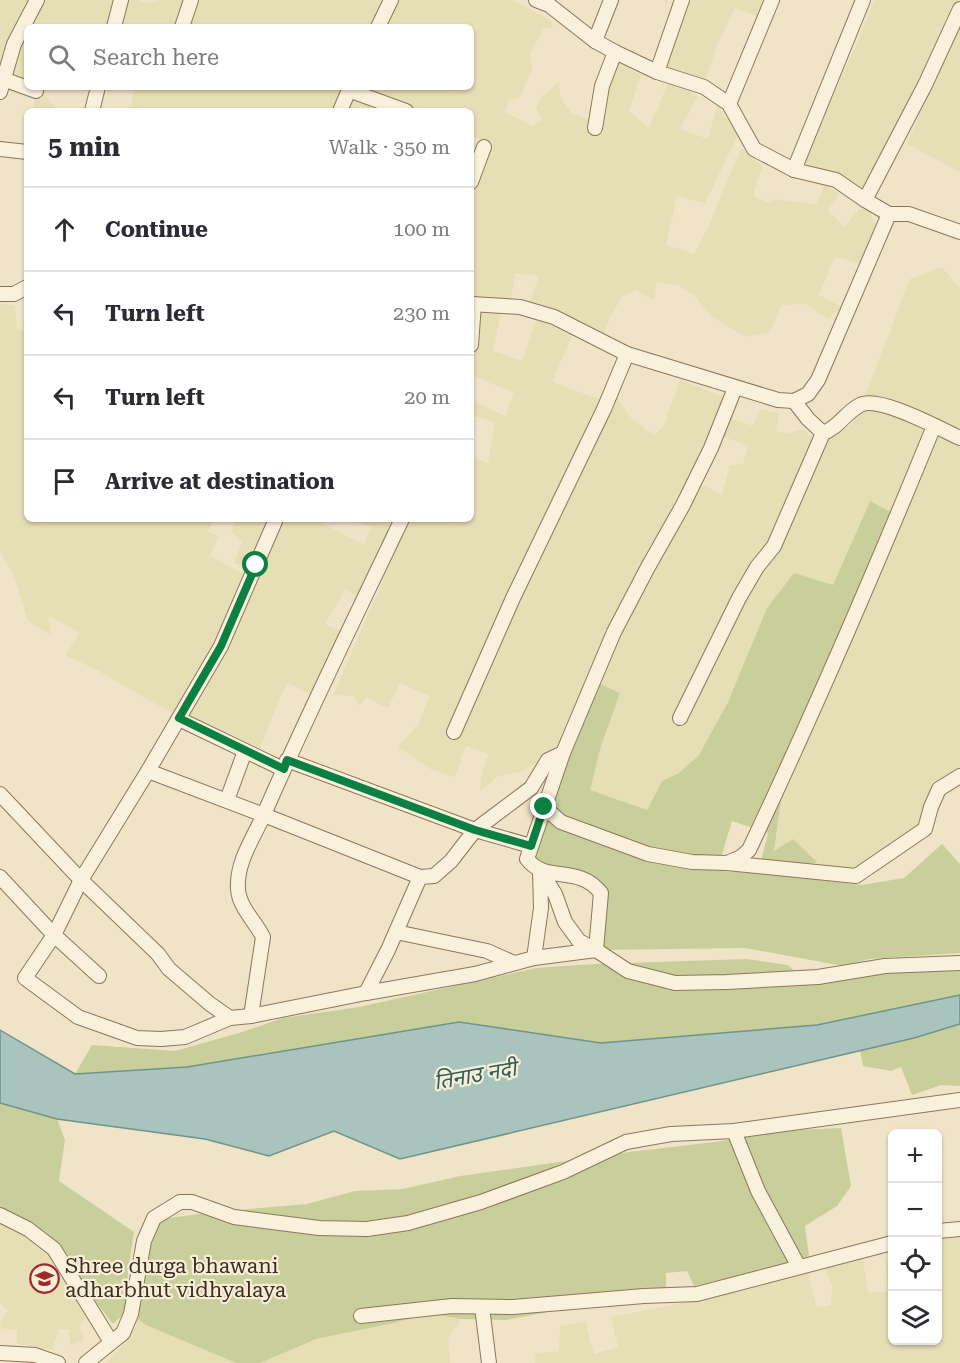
<!DOCTYPE html>
<meta charset="utf-8">
<style>
body{margin:0;font-family:"Roboto Serif","Noto Sans Devanagari",serif;background:#f7f7f7;color:#2b2b33}
.controls{position:absolute;right:18px;bottom:18px;display:grid;overflow:hidden;border-radius:9px;box-shadow:0 2px 4px #0004}
.controls button{width:54px;height:54px;display:grid;place-items:center;padding:0;border:0;border-bottom:2px solid #e1e1e2;background:#fff;color:#2b2b33;font:30px sans-serif}
.stop{position:absolute;width:18px;height:18px;margin:-14px;border:4px solid #0b8043;border-radius:50%;background:#fff}
.stop.end{background:#0b8043;border-color:#fff;box-shadow:0 2px 6px #0008}
.list{margin:0;padding:0;list-style:none}
h2{display:flex;justify-content:space-between;align-items:center;height:78px;margin:0;padding:0 24px;font-size:26px}
h2 small{font-size:20px;font-weight:400;color:#7c7c81}
.list li{display:grid;grid-template-columns:39px 1fr auto;gap:18px;align-items:center;box-sizing:border-box;height:84px;padding:0 24px;border-top:2px solid #e1e1e2}
.list b{display:block;font-size:22px;white-space:nowrap}
.list em{font-size:20px;font-style:normal;color:#7c7c81}
.icon{flex:none;width:33px;height:33px;fill:none;stroke:currentColor;stroke-width:2;stroke-linecap:round;stroke-linejoin:round}
.map{position:relative;flex:none;width:960px;height:1363px;overflow:hidden}
.search{position:absolute;background:#fff;box-shadow:0 2px 4px #0004;left:24px;top:24px;width:450px;height:66px;display:flex;align-items:center;gap:15px;box-sizing:border-box;padding:0 21px;border-radius:9px;color:#7c7c81;font-size:22px}
.panel{position:absolute;background:#fff;box-shadow:0 2px 4px #0004;left:24px;top:108px;width:450px;height:414px;border-radius:9px}
.map>svg:first-child{display:block}
.farmland{fill:#e6deb5}
.green{fill:#c9cf9b}
.water{fill:#a9c4bc;stroke:#6f938a;stroke-width:1.5}
.lines{fill:none;stroke-linecap:round;stroke-linejoin:round}
.minor-casing{stroke:#8d765c;stroke-width:16}
.minor{stroke:#faf1dc;stroke-width:14}
.route{stroke:#0b8043;stroke-width:8}
.labels{text-anchor:middle;dominant-baseline:central;stroke-width:4.5;stroke-linejoin:round;paint-order:stroke}
.poi-label{font-size:21px;fill:#3d2e20;stroke:#f7eed8;text-anchor:start}
.water-label{font-size:22px;font-style:italic;fill:#2f5d5a;stroke:#f7eed8}
</style>
<div class="map">
<svg width="960" height="1363" viewBox="0 0 960 1363">
<rect width="100%" height="100%" fill="#f0e4c8"/>
<g class="farmland">
<polygon points="0,0 31,0 0,81"/>
<polygon points="41,0 117,0 109,27 27,27 27,87 40,87 43,94 59,111 33,111 35,100 6,90 15,50"/>
<polygon points="128,0 138,0 145,3 159,0 387,0 376,27 120,27"/>
<polygon points="395,0 513,0 551,21 553,27 544,28 530,53 532,70 519,98 509,100 505,112 533,126 542,119 536,108 543,96 559,82 560,96 572,114 594,121 618,63 641,75 629,111 649,128 668,83 680,84 697,97 680,129 708,139 717,105 738,135 705,203 677,196 666,245 694,254 709,225 741,148 763,166 753,195 769,203 774,199 816,204 825,185 840,194 828,210 844,227 859,209 870,210 877,233 863,264 835,257 819,295 842,307 828,319 805,304 782,305 770,332 746,337 711,316 695,296 678,285 657,282 654,300 635,290 622,297 609,319 602,339 529,305 539,276 515,273 511,299 471,300 471,163 485,141 471,136 471,111 404,111 358,87 471,87 471,27 383,27"/>
<polygon points="687,0 763,0 759,17 735,8 718,43 705,81 665,70 672,41"/>
<polygon points="874,0 959,0 897,135 863,194 834,174 806,164 806,151 860,37"/>
<polygon points="960,23 960,172 907,144"/>
<polygon points="134,87 352,87 348,97 382,111 370,111 361,106 352,111 130,111"/>
<polygon points="942,267 960,289 960,431 909,411 865,396 910,279"/>
<polygon points="0,304 15,305 17,330 27,333 27,519 214,519 208,531 219,536 210,556 249,577 211,653 177,716 95,669 65,655 80,633 48,615 51,635 28,621 15,578 0,552"/>
<polygon points="481,310 501,312 493,351 522,361 537,318 572,336 552,382 596,398 617,397 630,417 654,435 663,427 680,380 727,398 694,473 571,727 556,751 523,771 497,777 480,791 482,772 489,754 466,746 455,777 430,769 398,747 420,722 429,696 400,683 388,708 366,698 359,706 354,696 333,695 410,519 471,519 471,456 488,463 495,422 471,416 471,400 506,416 514,393 473,376 473,349"/>
<polygon points="863,408 917,424 960,444 960,769 932,787 921,825 903,844 851,870 822,867 793,839 774,852 782,794 869,502 833,585 794,573 767,608 728,702 699,755 679,773 662,781 647,810 590,790 601,746 598,683 616,636 698,483 722,494 730,465 743,464 748,446 722,436 731,409 735,411 733,419 753,426 760,409 779,413 776,431 787,434 802,429 817,441 834,435 850,426"/>
<polygon points="235,519 272,519 249,568 234,563 242,542 232,532"/>
<polygon points="281,519 324,519 324,524 364,545 371,527 350,519 404,519 368,602 345,590 325,624 351,636 322,700 288,683 279,699 260,749 232,735 188,718"/>
<polygon points="0,1222 51,1250 90,1313 79,1326 84,1339 70,1346 70,1330 59,1329 52,1350 17,1344 17,1330 0,1328 1,1320 8,1311 0,1303"/>
<polygon points="947,1235 960,1237 960,1363 535,1363 534,1354 559,1351 560,1326 585,1321 594,1354 618,1347 611,1317 708,1298 807,1269 817,1308 831,1305 832,1286 823,1266 862,1256 868,1292 888,1292 886,1262 892,1263 892,1340 938,1340 938,1239"/>
<polygon points="429,1312 461,1319 448,1339 450,1363 260,1363 316,1339 394,1323"/>
<polygon points="138,1319 146,1325 236,1363 107,1363 125,1342"/>
</g>
<g class="green">
<polygon points="870,501 904,519 782,794 774,851 793,839 818,863 760,865 768,833 732,821 720,861 648,849 560,818 547,807 598,683 620,693 601,746 590,790 647,810 662,781 679,773 699,755 728,702 767,608 794,573 833,585"/>
<polygon points="546,820 700,866 730,872 751,871 861,885 904,878 942,844 960,864 960,953 869,959 843,966 745,948 602,950 606,892 531,862"/>
<polygon points="747,959 788,965 800,977 883,971 960,968 960,995 817,1025 601,1043 459,1022 187,1067 75,1074 92,1045 175,1051 242,1032 283,1018 359,1007 536,968 595,964"/>
<polygon points="960,1024 960,1086 941,1085 912,1095 901,1067 891,1071 863,1066 860,1050"/>
<polygon points="0,1103 57,1119 65,1140 59,1181 134,1232 128,1272 126,1312 113,1324 76,1276 0,1210"/>
<polygon points="841,1128 851,1186 837,1206 805,1226 809,1256 791,1263 694,1286 687,1271 666,1273 666,1299 569,1308 506,1320 461,1319 429,1313 394,1323 316,1339 260,1363 236,1363 146,1325 138,1319 143,1266 161,1219 215,1212 307,1204 355,1191 403,1189 460,1176 629,1152 715,1142 793,1130"/>
</g>
<polygon class="water" points="960,995 960,1024 914,1038 400,1159 334,1131 269,1156 205,1139 57,1119 0,1103 0,1030 75,1074 187,1067 459,1022 601,1043 817,1025"/>
<g class="lines">
<defs>
<g id="minor">
<polyline points="536,0 549,5 595,41 615,52 657,72 704,87 729,104 754,149 794,170 836,180 865,200 889,214"/>
<polyline points="114,27 121,0"/>
<polyline points="182,27 191,0"/>
<polyline points="378,27 391,0"/>
<polyline points="595,41 611,0"/>
<polyline points="657,72 682,0"/>
<polyline points="3,79 36,91"/>
<polyline points="350,87 351,91 406,111"/>
<polyline points="0,92 14,44 37,0"/>
<polyline points="729,104 772,0"/>
<polyline points="92,111 98,87"/>
<polyline points="340,111 349,90"/>
<polyline points="595,128 602,86 615,52"/>
<polyline points="0,149 27,152"/>
<polyline points="794,170 863,0"/>
<polyline points="471,182 484,147"/>
<polyline points="865,200 925,85 960,9"/>
<polyline points="0,294 14,294 27,287"/>
<polyline points="471,304 520,307 554,317 627,354 778,400 794,401 808,394 818,380 889,214 909,214 960,232"/>
<polyline points="471,345 474,304"/>
<path d="M794 401 808 419 823 433C838 428 845 413 860 405 879 395 940 429 960 438"/>
<polyline points="276,519 221,646 148,771 81,880 54,935 25,978 78,1017 137,1038 161,1039 185,1037 230,1018 251,1016 366,993 475,974 534,958 596,950 628,971 675,983 727,982 818,977 885,966 960,963"/>
<polyline points="680,718 739,598 757,567 774,546 823,433"/>
<polyline points="179,719 283,769"/>
<polyline points="454,732 513,598 604,409 627,354"/>
<polyline points="287,760 475,830 531,846"/>
<polyline points="148,771 264,815 420,877"/>
<polyline points="0,794 81,880 158,954 169,969 210,1004 230,1018"/>
<polyline points="227,800 245,751"/>
<polyline points="544,807 561,822 648,854 692,862 727,863 856,876 925,829 931,807 939,789 960,776"/>
<path d="M727 863 741 857 749 850C815 710 876 568 934 426"/>
<polyline points="0,877 54,935 99,976"/>
<polyline points="396,932 487,951 514,963"/>
<path d="M534 958 541 908 540 870 555 894 565 922 579 941 596 950 601 893C579 864 546 884 527 859L563 753"/>
<polyline points="366,993 388,950 420,877 434,876 451,861 475,830 531,788 548,760 563,753 614,632 648,567 683,505 711,448 735,388"/>
<path d="M251 1016 263 937C255 921 239 907 238 889 236 861 255 836 265 812 308 713 356 616 402 519"/>
<polyline points="734,1131 758,1191 799,1267"/>
<polyline points="0,1215 28,1229 54,1249 111,1342"/>
<polyline points="938,1231 960,1229"/>
<polyline points="482,1307 489,1363"/>
<polyline points="361,1316 452,1306 513,1307 644,1296 697,1294 892,1243"/>
<polyline points="0,1353 35,1355 58,1363"/>
<polyline points="86,1363 123,1333 131,1314 144,1241 154,1218 180,1202 192,1202 234,1217 319,1228 367,1229 408,1223 481,1202 563,1172 626,1142 671,1134 734,1131 960,1100"/>
</g>
</defs>
<use href="#minor" class="minor-casing"/>
<use href="#minor" class="minor"/>
</g>
<g class="lines">
<polyline class="route" points="256,565 221,646 179,718 284,769 287,760 475,830 531,846 544,807"/>
</g>
<defs>
<symbol id="school-ring" viewBox="-11 -11 22 22"><circle r="9.5" fill="#f7eed8" stroke="#9e2a2b" stroke-width="1.5"/><path d="M0-5L7-2L0 1L-7-2ZM-4 1L0 2.5L4 1V4Q0 6-4 4Z" fill="#9e2a2b"/></symbol>
</defs>
<g fill-rule="evenodd">
<use href="#school-ring" x="28" y="1262" width="33" height="33"/>
</g>
<g class="labels">
<g class="poi-label">
<text x="65" y="1266">Shree durga bhawani<tspan x="65" dy="24">adharbhut vidhyalaya</tspan></text>
</g>
<g class="water-label">
<text transform="translate(475 1075) rotate(-10)">तिनाउ नदी</text>
</g>
</g>
</svg>
<div class="controls">
<button>+</button>
<button>−</button>
<button><svg class="icon" aria-label="locate" viewBox="0 0 24 24"><circle cx="12" cy="12" r="6"/><path d="M12 2v4M12 18v4M2 12h4M18 12h4"/></svg></button>
<button><svg class="icon" aria-label="layers" viewBox="0 0 24 24"><path d="M12 4l9 5-9 5-9-5zM3 14l9 5 9-5"/></svg></button>
</div>
<div class="stop" style="left:256px;top:565px"></div>
<div class="stop end" style="left:544px;top:807px"></div>
<div class="search"><svg class="icon" aria-label="search" viewBox="0 0 24 24"><circle cx="10" cy="10" r="6"/><path d="M15 15l6 6"/></svg>Search here</div>
<section class="panel">
<h2>5 min<small>Walk · 350 m</small></h2>
<ul class="list">
<li><svg class="icon" aria-label="ahead" viewBox="0 0 24 24"><path d="M12 20V5M6 11l6-6 6 6"/></svg><div><b>Continue</b></div><em>100 m</em></li>
<li><svg class="icon" aria-label="left" viewBox="0 0 24 24"><path d="M17 20v-9H6M10 6l-5 5 5 5"/></svg><div><b>Turn left</b></div><em>230 m</em></li>
<li><svg class="icon" aria-label="left" viewBox="0 0 24 24"><path d="M17 20v-9H6M10 6l-5 5 5 5"/></svg><div><b>Turn left</b></div><em>20 m</em></li>
<li><svg class="icon" aria-label="arrive" viewBox="0 0 24 24"><path d="M6 21V4h12l-3 4 3 4H6"/></svg><div><b>Arrive at destination</b></div></li>
</ul>
</section>
</div>
